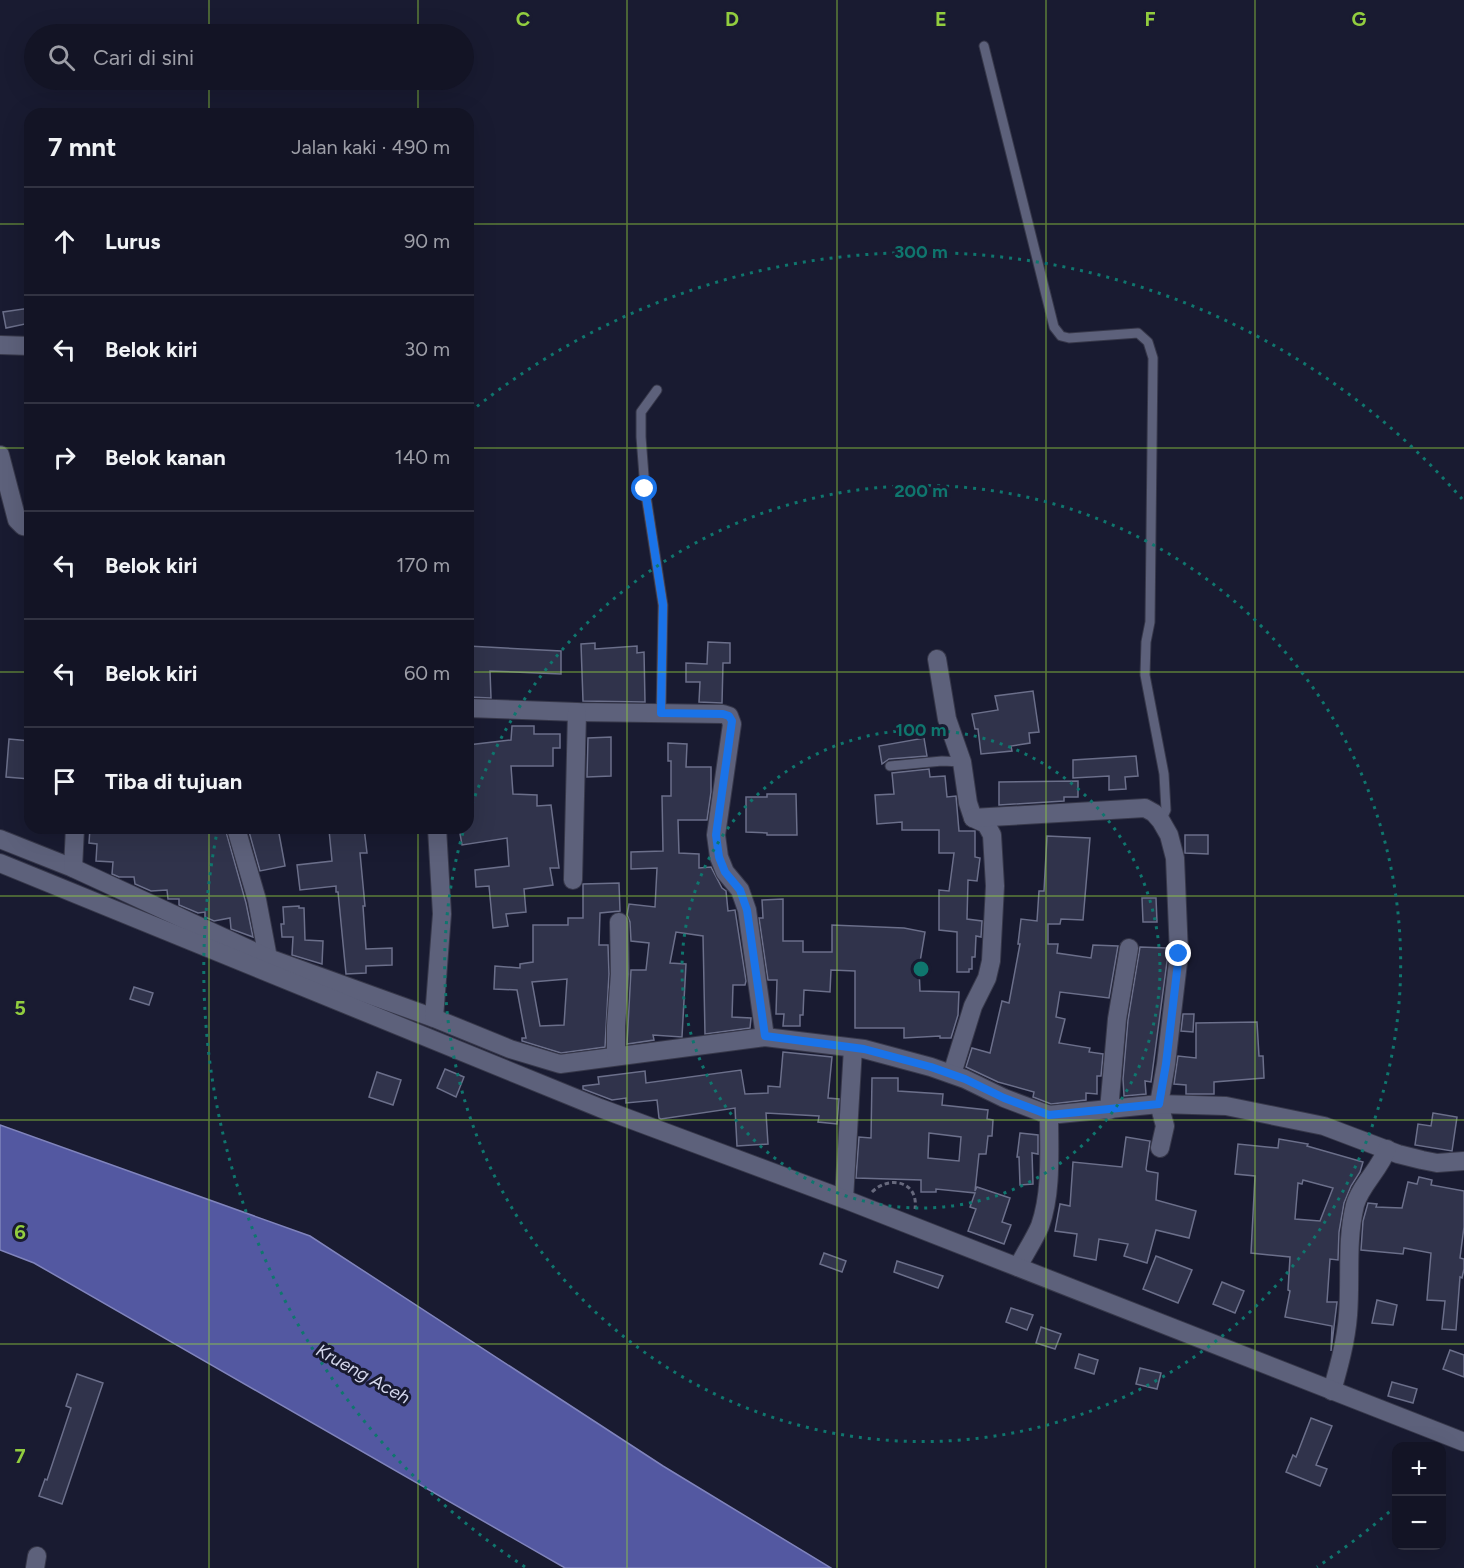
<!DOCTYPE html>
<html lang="id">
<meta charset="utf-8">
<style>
body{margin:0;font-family:Figtree,sans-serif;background:#1c1d2d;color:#f1f3f6}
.controls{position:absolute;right:18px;bottom:18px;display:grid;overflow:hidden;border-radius:12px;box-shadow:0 6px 24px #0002}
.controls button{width:54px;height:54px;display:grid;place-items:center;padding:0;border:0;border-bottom:2px solid #323342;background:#131425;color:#f1f3f6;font:30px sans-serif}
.stop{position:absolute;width:18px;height:18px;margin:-14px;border:4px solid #1a73e8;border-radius:50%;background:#fff}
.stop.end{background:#1a73e8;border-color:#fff;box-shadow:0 2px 6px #0008}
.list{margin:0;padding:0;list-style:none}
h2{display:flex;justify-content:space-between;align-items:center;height:78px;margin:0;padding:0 24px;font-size:26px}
h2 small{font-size:20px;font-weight:400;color:#9d9ea7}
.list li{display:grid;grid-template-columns:39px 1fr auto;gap:18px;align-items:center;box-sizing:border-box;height:108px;padding:0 24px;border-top:2px solid #323342}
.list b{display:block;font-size:22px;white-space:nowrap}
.list em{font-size:20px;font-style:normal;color:#9d9ea7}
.icon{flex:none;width:33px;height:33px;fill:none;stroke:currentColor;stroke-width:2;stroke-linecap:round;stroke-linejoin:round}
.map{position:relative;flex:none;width:1464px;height:1568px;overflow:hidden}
.search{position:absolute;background:#131425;box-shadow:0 6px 24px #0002;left:24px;top:24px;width:450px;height:66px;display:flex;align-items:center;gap:15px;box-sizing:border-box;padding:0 21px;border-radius:33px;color:#9d9ea7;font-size:22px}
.panel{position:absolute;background:#131425;box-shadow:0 6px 24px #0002;left:24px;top:108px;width:450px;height:726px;border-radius:18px}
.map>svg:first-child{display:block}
.water{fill:#5358a1;stroke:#8084bc;stroke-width:1.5}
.building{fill:#30334b;stroke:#6b6f8a;stroke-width:1.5;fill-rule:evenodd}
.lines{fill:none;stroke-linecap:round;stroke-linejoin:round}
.lane-casing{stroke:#37384a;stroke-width:11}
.street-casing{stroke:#37384a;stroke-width:20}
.secondary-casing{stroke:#37384a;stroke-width:20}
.path{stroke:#67697d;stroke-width:3;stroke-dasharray:4.5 3;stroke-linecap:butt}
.lane{stroke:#5d617b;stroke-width:9}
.street{stroke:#5d617b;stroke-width:18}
.secondary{stroke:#5d617b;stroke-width:18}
.route{stroke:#1a73e8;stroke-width:8}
.grid{fill:none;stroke:#92cd3f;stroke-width:1.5;stroke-opacity:0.55}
.ring{fill:none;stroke:#0f766e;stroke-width:3;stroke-dasharray:3 6}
.labels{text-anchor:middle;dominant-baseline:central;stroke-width:6;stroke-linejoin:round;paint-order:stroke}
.water-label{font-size:18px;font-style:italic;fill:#d5d8ed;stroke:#191b31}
.grid-label{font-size:20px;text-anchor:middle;font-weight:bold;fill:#92cd3f;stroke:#191b31;stroke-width:6;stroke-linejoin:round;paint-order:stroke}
.centre{fill:#0f766e;stroke:#191b31;stroke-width:3}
.ring-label{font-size:18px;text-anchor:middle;font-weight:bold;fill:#0f766e;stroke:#191b31;stroke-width:6;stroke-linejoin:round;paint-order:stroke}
</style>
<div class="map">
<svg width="1464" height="1568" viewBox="0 0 1464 1568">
<rect width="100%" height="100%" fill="#191b31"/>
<polygon class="water" points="0,1125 310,1236 663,1466 831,1568 565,1568 34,1263 0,1250"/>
<g class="building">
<polygon points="30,308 30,323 6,328 3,312"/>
<polygon points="708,642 730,643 730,663 723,663 722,703 699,702 700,682 686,682 686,663 707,664"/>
<polygon points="595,643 595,649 637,646 637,653 644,652 645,702 583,701 581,644"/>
<polygon points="468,646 561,651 561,674 490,671 491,698 468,697"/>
<polygon points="1033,691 1039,732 1029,733 1030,743 1011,746 1012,751 981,754 978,729 975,729 972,714 998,710 995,696"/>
<polygon points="512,726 534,726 534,734 560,734 560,748 553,748 553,766 511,766 513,794 537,795 537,806 551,805 559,868 550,868 553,885 524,889 526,912 506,914 508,926 493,928 489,886 476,887 475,870 509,866 507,838 462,845 459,828 468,828 468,745 511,740"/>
<polygon points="611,737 611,776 587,777 588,738"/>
<polygon points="924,738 927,756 889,759 882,764 879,746"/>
<polygon points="9,739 30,741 30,779 6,777"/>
<polygon points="668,743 687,744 686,767 711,767 711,792 707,820 678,820 679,853 699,854 699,868 711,867 722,888 726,891 728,911 735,910 746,981 745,985 733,985 732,1017 751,1018 750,1028 705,1034 703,936 676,932 670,963 686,964 682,1037 653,1035 654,1040 627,1044 631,970 646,970 649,943 631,941 630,922 627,915 629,904 655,907 657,868 631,869 631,852 663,851 662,796 671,796 671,761 668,761"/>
<polygon points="1136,756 1138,776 1125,777 1126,789 1109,790 1109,776 1073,778 1073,760"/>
<polygon points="929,769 930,777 945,776 947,797 956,796 959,831 975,831 975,857 980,858 977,881 968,880 967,919 982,921 981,937 976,936 975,957 972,957 972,969 969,969 969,972 957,972 957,932 939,930 939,890 949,891 954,853 939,853 939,830 902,830 902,822 877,824 875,795 894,794 892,773"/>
<polygon points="1078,781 1078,797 1064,797 1064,801 999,805 999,782"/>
<polygon points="767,794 796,794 797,835 767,835 767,833 746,832 746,797 767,797"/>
<polygon points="90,828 225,828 246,903 253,937 231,929 230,918 214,921 205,917 205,912 198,913 179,905 179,899 168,899 167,890 151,891 135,884 134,877 119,877 112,874 113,862 96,861 97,844 89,843"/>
<polygon points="248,828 278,828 285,866 260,871"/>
<polygon points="347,828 364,828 367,853 360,853 365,906 363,906 366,949 392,948 392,965 366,966 366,973 346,974 338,892 336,892 336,886 300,890 297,865 332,861 329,830"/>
<polygon points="1185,835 1208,835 1208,854 1185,853"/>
<polygon points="1047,836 1090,838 1083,920 1061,919 1060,924 1048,924 1048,944 1058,944 1057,953 1091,958 1093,945 1118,946 1109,998 1060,992 1056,1017 1065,1019 1059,1043 1090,1048 1089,1052 1103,1054 1101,1076 1097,1076 1097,1094 1086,1093 1086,1100 1051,1104 1033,1097 1034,1092 998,1082 966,1067 972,1048 990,1053 1002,1001 1009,1003 1020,944 1018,944 1021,919 1037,921 1039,891 1044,891"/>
<path d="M619 883 620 911 600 913 599 945H608L609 974 605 1047 561 1053 522 1041V1038H526L517 990 494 989 495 966 520 968V964L533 962V925H568V918H583V884ZM567 979 564 1025 540 1026 532 982Z"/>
<polygon points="1142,898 1156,898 1157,922 1143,922"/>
<polygon points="783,899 783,941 803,941 803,952 832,952 832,925 904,928 925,932 919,968 920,991 959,992 958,1015 951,1038 940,1038 940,1036 904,1038 904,1028 855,1028 855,971 831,970 830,992 804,990 803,1015 800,1015 800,1026 783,1026 784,1014 776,1014 777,980 768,980 759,918 763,918 762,900"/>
<polygon points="299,906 299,908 304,908 305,940 323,941 322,964 292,955 293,937 282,937 281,924 284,924 283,907"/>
<polygon points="1140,947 1167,948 1168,954 1151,1082 1145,1081 1146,1094 1124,1096 1123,1079 1128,1020"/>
<polygon points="134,987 153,993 149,1005 130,999"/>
<polygon points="1183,1014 1194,1014 1193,1032 1181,1031"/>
<polygon points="1257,1022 1259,1056 1263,1056 1264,1078 1214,1082 1214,1094 1186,1094 1186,1085 1174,1084 1178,1056 1196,1058 1196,1023"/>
<polygon points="783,1052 832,1057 828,1098 839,1099 837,1124 818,1122 819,1116 766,1113 768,1144 737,1146 735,1108 661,1119 659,1118 657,1100 626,1103 626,1098 612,1100 583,1089 583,1086 599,1084 598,1077 645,1071 646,1083 741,1070 745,1094 768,1093 768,1086 780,1087"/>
<polygon points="445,1069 464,1077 456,1097 437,1088"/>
<polygon points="377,1072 401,1080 393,1105 369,1097"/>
<path d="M872 1078H898V1091L943 1094 942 1105 988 1110 987 1119 993 1120 992 1136H988L986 1154H979L975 1191 977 1187 1010 1198 1002 1222 1011 1225 1004 1244 968 1231 976 1209 970 1207 975 1193 936 1189V1192H921V1180L856 1178 859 1137 871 1138ZM929 1133 961 1137 959 1161 928 1158Z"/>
<polygon points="1433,1113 1457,1117 1452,1151 1415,1145 1418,1124 1431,1126"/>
<polygon points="1020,1133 1038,1135 1038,1154 1032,1153 1033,1184 1020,1185 1019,1157 1017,1157"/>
<polygon points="1126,1137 1150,1141 1146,1169 1147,1171 1158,1173 1156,1200 1196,1211 1189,1238 1156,1230 1147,1263 1124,1256 1128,1244 1099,1239 1096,1260 1074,1256 1077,1234 1055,1231 1060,1204 1070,1206 1073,1162 1122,1167"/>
<path d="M1279 1139 1308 1144 1307 1146 1363 1162 1360 1172 1351 1186 1344 1203 1339 1232 1338 1260 1330 1259 1327 1302H1337L1331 1351 1332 1326 1285 1317 1290 1291 1288 1290 1290 1257 1251 1253 1255 1176 1235 1174 1238 1144 1278 1148ZM1303 1180 1333 1188 1320 1221 1295 1219 1298 1183 1302 1184Z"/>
<polygon points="1419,1177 1432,1180 1431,1185 1464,1191 1464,1227 1460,1258 1464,1259 1464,1269 1462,1278 1460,1277 1456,1330 1442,1329 1445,1301 1427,1300 1431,1253 1404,1248 1403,1254 1361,1250 1363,1221 1368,1203 1377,1204 1376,1207 1402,1208 1408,1182 1417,1184"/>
<polygon points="824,1253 846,1261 842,1272 820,1264"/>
<polygon points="1156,1256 1192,1270 1178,1303 1143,1289"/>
<polygon points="897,1261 943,1276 938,1288 894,1272"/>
<polygon points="1222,1282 1244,1291 1235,1313 1213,1304"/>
<polygon points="1377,1300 1397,1305 1393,1325 1372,1323"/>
<polygon points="1011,1308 1033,1315 1027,1330 1006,1322"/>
<polygon points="1041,1327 1061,1334 1055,1349 1036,1343"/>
<polygon points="1450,1350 1464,1355 1464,1377 1443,1369"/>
<polygon points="1079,1354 1098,1360 1094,1374 1075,1368"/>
<polygon points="1140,1368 1161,1373 1157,1389 1136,1384"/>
<polygon points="77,1374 103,1383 62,1504 39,1496 45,1479 47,1480 71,1408 66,1406"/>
<polygon points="1392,1382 1417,1389 1413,1403 1388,1396"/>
<polygon points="1311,1418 1332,1426 1316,1465 1327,1469 1320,1486 1286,1472 1293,1455 1296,1457"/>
</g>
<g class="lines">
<defs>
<g id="lane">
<polyline points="984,46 1054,327 1061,336 1069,338 1138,333 1148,342 1153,358 1150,622 1146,642 1145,675 1164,774 1166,810 1161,821"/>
<polyline points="657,390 641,412 641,437 645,489 663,605 661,713"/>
<polyline points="890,766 942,761 962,762"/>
</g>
<g id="street">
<polyline points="0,345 30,346"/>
<polyline points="0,455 17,520 23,526 30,527"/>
<polyline points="937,659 947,719 962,762 968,803 973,818 986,824 992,835 995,886 991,961 987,978 973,1006 952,1074"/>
<polyline points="468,708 577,712 723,714 729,716 732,724 716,835 719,857 725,872 740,890 747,910 765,1037"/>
<polyline points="973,818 1145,808 1154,813 1161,821 1169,835 1175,858 1179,954 1166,1064 1159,1104 1165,1126 1160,1148"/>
<polyline points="236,828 257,900 268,958"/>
<polyline points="0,839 73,868 268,958 434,1018 510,1049 560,1064 765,1037 864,1049 931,1067 965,1079 1004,1098 1049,1115 1159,1104 1226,1106 1324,1126 1398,1154 1422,1160 1437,1163 1464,1161"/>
<polyline points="73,868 75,828"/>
<polyline points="573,880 577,712"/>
<polyline points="434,1018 442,914 437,828"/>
<polyline points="616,1055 616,1026 620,974 619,922"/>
<polyline points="1109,1110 1117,1019 1129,948"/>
<polyline points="844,1199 853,1048"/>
<path d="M1018 1267C1025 1253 1034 1240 1040 1226 1052 1192 1049 1151 1049 1115"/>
<path d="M1332 1391C1339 1366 1346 1341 1348 1315 1351 1278 1346 1242 1355 1205 1360 1186 1380 1169 1387 1149"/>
<polyline points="35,1568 37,1556"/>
</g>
<polyline id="secondary" points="0,863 600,1108 844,1199 1464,1442"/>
</defs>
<use href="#lane" class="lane-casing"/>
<use href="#street" class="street-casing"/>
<use href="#secondary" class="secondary-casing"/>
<path class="path" d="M872 1192C889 1175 919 1181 915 1209"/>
<use href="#lane" class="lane"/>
<use href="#street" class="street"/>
<use href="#secondary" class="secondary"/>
</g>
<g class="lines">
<polyline class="route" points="645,489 663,605 661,713 723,714 729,716 732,721 716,835 719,857 725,872 740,890 747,910 765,1036 864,1049 931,1067 965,1079 1004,1098 1049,1115 1159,1104 1166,1064 1179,954"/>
</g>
<path class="grid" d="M209 0V34M418 0V34M627 0V1568M837 0V1568M1046 0V1568M1255 0V1568M209 80V114M418 80V114M0 224H30M468 224H1464M0 448H30M468 448H1464M0 672H30M468 672H1464M209 828V1568M418 828V1568M0 896H1464M0 1120H1464M0 1344H1464"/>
<g class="ring">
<circle cx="921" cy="969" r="239"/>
<path d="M469 813A478 478 0 1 1 464 829"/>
<path d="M1396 1506A717 717 0 0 1 1317 1567M525 1567A717 717 0 0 1 217 832M470 412A717 717 0 0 1 1462 499"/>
</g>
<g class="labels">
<g class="water-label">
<text transform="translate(363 1374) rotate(29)">Krueng Aceh</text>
</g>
</g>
<g class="grid-label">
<text x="523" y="26">C</text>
<text x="732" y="26">D</text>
<text x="941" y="26">E</text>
<text x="1150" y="26">F</text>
<text x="1359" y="26">G</text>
<text x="20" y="1015">5</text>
<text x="20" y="1239">6</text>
<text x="20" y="1463">7</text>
</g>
<circle cx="921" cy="969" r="9" class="centre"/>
<g class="ring-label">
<text x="921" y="258">300 m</text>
<text x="921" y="497">200 m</text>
<text x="921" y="736">100 m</text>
</g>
</svg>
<div class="controls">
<button>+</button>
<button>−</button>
</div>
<div class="stop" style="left:645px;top:489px"></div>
<div class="stop end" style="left:1179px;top:954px"></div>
<div class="search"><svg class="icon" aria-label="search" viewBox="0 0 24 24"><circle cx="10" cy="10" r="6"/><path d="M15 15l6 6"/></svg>Cari di sini</div>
<section class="panel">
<h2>7 mnt<small>Jalan kaki · 490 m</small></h2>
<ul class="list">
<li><svg class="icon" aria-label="ahead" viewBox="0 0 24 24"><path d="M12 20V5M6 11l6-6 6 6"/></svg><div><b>Lurus</b></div><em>90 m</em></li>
<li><svg class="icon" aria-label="left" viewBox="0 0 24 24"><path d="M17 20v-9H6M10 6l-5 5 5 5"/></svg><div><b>Belok kiri</b></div><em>30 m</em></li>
<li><svg class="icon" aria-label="right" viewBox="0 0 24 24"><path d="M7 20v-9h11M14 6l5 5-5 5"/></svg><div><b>Belok kanan</b></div><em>140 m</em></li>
<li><svg class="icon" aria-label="left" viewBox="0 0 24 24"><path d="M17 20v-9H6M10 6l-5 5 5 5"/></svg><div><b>Belok kiri</b></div><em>170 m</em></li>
<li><svg class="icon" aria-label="left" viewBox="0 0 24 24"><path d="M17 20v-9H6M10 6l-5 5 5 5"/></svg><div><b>Belok kiri</b></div><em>60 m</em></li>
<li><svg class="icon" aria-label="arrive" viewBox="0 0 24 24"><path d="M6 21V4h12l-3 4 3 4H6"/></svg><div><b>Tiba di tujuan</b></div></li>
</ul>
</section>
</div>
